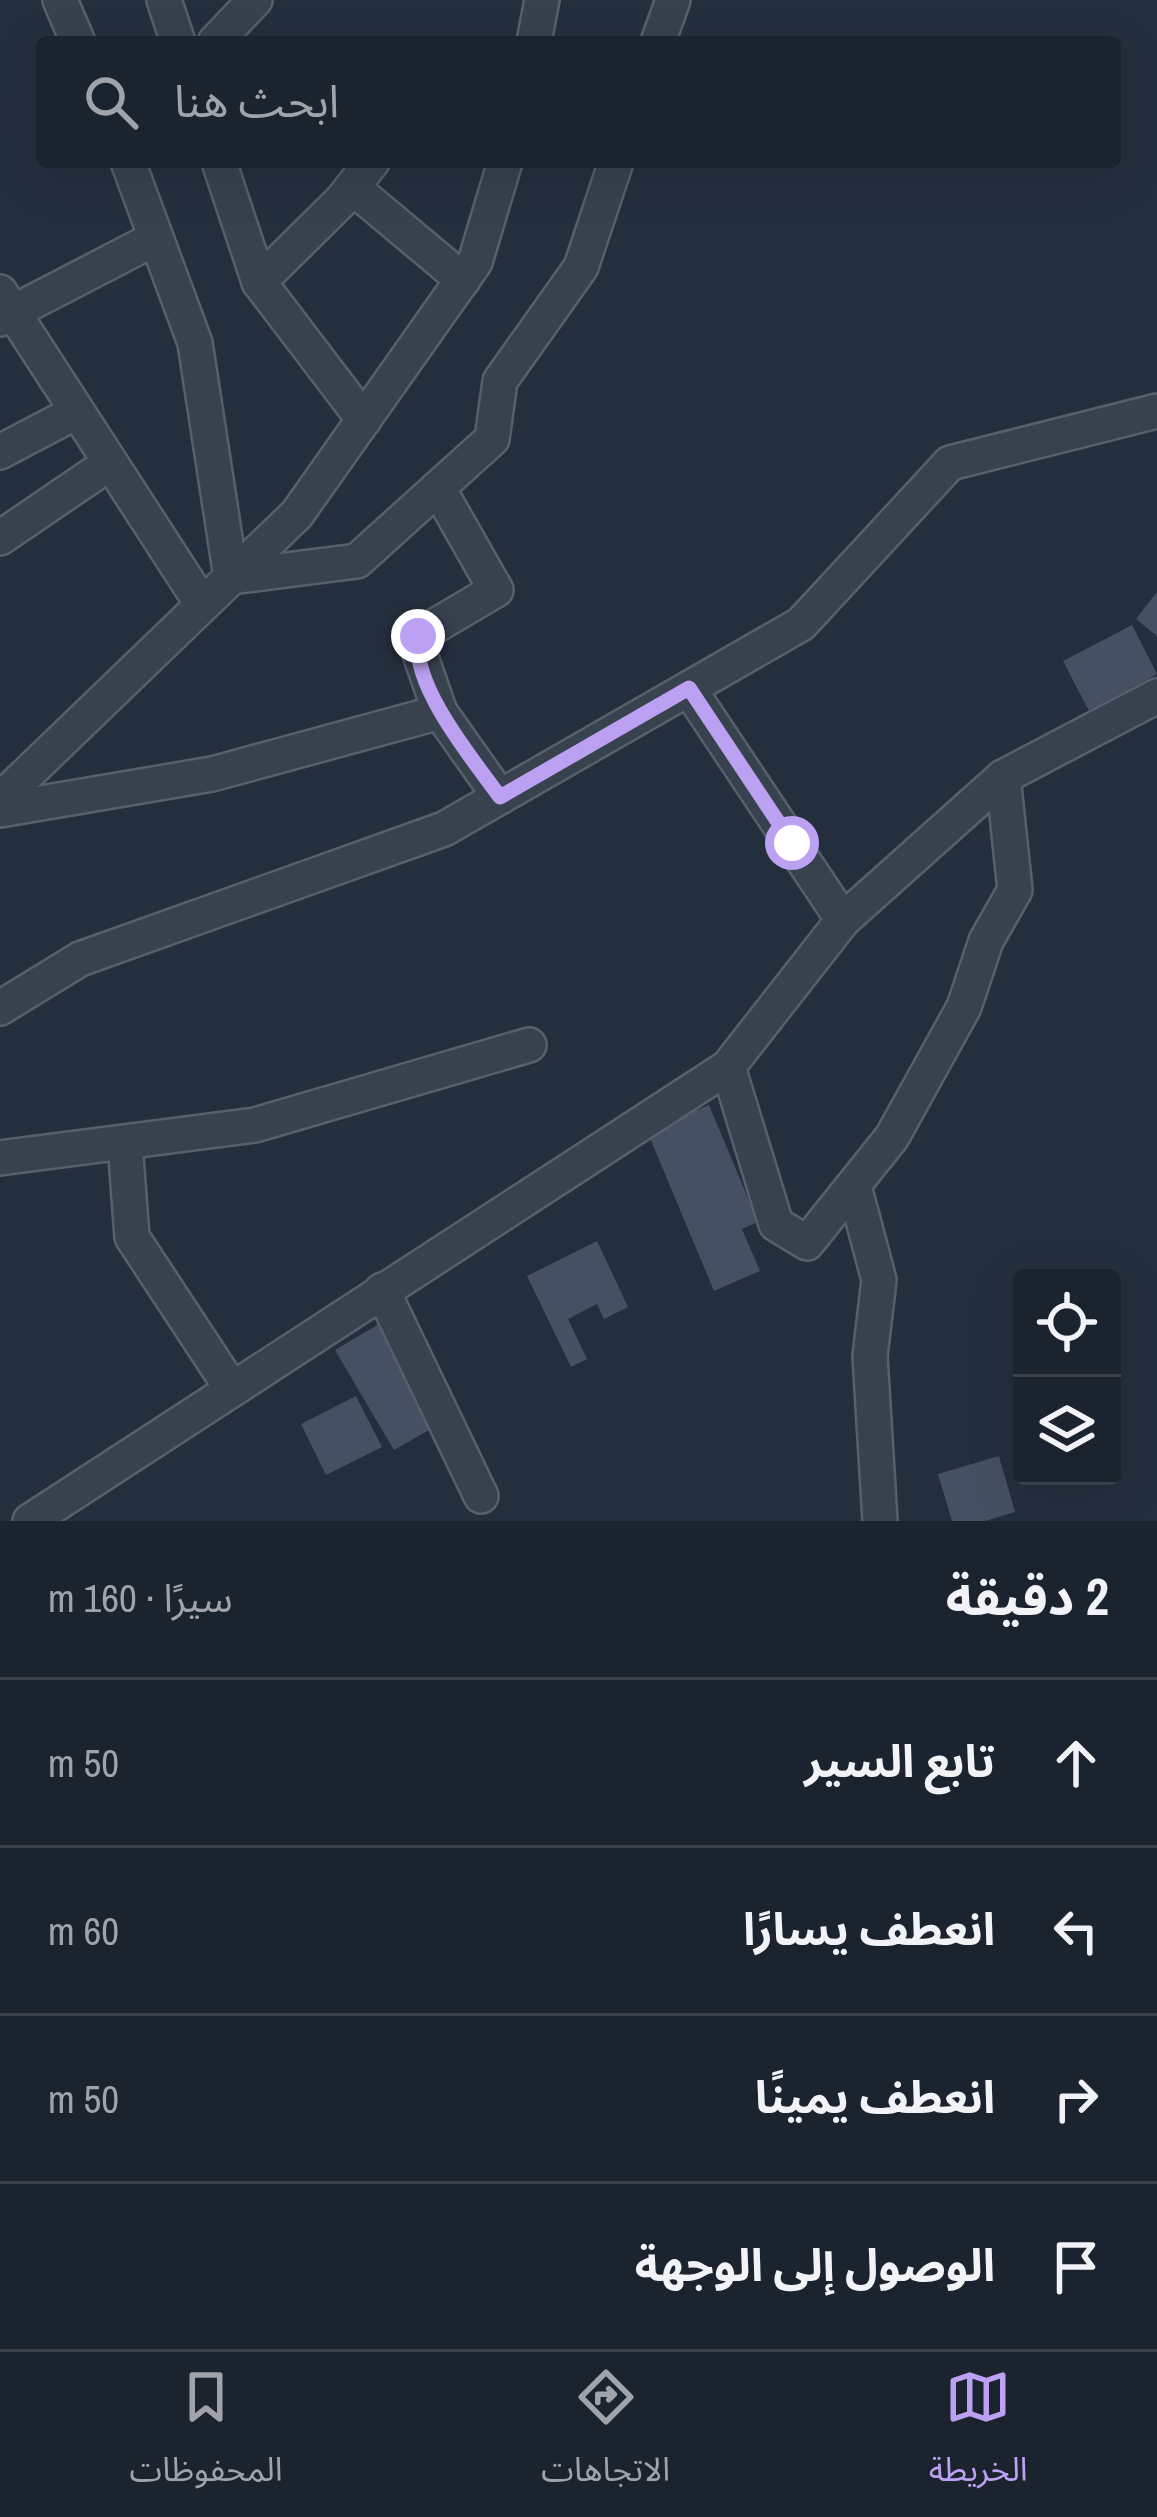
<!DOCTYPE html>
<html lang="ar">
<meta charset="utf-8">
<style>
body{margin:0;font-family:"Archivo Narrow","Noto Sans Arabic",sans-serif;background:#282f3a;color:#f1f3f6;direction:rtl}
.controls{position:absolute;right:36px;bottom:36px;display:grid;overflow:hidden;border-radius:12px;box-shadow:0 12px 48px #0002}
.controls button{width:108px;height:108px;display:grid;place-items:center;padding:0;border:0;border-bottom:3px solid #39404a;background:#1b232e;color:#f1f3f6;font:60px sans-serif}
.stop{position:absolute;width:36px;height:36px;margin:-27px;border:9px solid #bca0f2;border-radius:50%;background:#fff}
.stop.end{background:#bca0f2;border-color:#fff;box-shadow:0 3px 12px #0008}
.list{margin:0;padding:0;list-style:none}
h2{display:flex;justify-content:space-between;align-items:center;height:156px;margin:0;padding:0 48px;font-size:51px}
h2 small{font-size:39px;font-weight:400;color:#a0a4aa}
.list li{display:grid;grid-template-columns:78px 1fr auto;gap:36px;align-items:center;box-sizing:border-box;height:168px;padding:0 48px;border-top:3px solid #39404a}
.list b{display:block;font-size:45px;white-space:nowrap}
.list em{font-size:39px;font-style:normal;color:#a0a4aa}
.icon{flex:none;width:66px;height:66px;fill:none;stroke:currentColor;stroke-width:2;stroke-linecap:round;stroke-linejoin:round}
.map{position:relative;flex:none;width:1157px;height:1521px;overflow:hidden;direction:ltr}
.search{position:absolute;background:#1b232e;box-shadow:0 12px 48px #0002;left:36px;right:36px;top:36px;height:132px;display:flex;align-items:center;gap:30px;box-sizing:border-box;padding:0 42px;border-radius:12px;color:#a0a4aa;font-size:45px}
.sheet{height:828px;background:#1b232e}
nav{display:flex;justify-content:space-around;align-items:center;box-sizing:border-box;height:168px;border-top:3px solid #39404a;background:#1b232e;font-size:33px;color:#a0a4aa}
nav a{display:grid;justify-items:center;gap:6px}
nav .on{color:#bca0f2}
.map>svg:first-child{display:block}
.building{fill:#455162}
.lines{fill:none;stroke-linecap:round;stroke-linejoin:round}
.minor-casing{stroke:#565f6c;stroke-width:38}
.minor{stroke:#38414e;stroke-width:33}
.route{stroke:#bca0f2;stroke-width:15}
</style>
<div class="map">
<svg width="1157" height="1521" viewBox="0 0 1157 1521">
<rect width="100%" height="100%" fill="#242f3e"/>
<g class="building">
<polygon points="1157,592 1157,636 1136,619"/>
<polygon points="1132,625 1157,674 1089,711 1063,661"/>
<polygon points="709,1105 758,1222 742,1229 760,1271 714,1291 647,1131"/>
<polygon points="597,1241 628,1307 604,1319 597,1304 568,1319 587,1359 571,1367 527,1276"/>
<polygon points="384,1321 443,1422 394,1450 335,1350"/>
<polygon points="356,1396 382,1447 326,1475 301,1424"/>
<polygon points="999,1456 1015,1512 985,1521 952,1521 938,1474"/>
</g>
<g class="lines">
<defs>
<g id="minor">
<polyline points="60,0 78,42"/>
<polyline points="164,0 178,42"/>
<polyline points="215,42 255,0"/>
<polyline points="534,42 542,0"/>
<polyline points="658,42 673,0"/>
<polyline points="128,162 195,343 231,577 357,561 492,439 500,381 581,267 616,162"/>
<polyline points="219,162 259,282 364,420"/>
<polyline points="352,187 463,280"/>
<polyline points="259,282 342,200 372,162"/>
<polyline points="0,292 202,604"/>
<polyline points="0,319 156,238"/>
<polyline points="0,452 76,412"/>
<polyline points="438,488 496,590 418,636 416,643 440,712 500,797"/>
<polyline points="0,538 110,463"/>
<polyline points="689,689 843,920"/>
<polyline points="0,800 297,514 475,262 505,162"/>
<polyline points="0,810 212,774 440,712"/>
<polyline points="0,1008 80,959 444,829 801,624 950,463 1157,411"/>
<polyline points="728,1067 776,1224 807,1243 892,1137 964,1007 986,941 1015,890 1003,777"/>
<polyline points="125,1143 132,1237 232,1389"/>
<polyline points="0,1158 255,1125 529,1045"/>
<polyline points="855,1190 879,1280 870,1356 880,1521"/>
<polyline points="382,1290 481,1496"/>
<polyline points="30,1521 728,1067 843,920 1003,777 1157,696"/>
</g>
</defs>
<use href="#minor" class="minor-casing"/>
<use href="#minor" class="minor"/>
</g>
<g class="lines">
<path class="route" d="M418 636C411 686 472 758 500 797L689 688 792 843"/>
</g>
</svg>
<div class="controls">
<button><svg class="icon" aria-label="locate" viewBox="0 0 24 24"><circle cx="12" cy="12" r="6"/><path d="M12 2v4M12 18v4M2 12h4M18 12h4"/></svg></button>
<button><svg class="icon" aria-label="layers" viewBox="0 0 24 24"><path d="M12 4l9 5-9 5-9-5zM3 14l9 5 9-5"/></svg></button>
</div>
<div class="stop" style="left:792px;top:843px"></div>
<div class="stop end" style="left:418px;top:636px"></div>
<div class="search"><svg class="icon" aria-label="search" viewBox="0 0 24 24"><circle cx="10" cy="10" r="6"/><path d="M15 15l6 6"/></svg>ابحث هنا</div>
</div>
<section class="sheet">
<h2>2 دقيقة<small>سيرًا · 160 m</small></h2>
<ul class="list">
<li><svg class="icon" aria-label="ahead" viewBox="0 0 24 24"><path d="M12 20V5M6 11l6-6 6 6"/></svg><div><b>تابع السير</b></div><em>50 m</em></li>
<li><svg class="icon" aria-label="left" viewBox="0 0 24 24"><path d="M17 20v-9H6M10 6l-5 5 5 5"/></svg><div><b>انعطف يسارًا</b></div><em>60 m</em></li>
<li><svg class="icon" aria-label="right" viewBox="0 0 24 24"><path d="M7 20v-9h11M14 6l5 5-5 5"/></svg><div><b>انعطف يمينًا</b></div><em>50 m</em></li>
<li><svg class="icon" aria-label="arrive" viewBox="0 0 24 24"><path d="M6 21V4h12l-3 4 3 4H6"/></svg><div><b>الوصول إلى الوجهة</b></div></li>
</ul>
</section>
<nav>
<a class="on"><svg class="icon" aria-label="map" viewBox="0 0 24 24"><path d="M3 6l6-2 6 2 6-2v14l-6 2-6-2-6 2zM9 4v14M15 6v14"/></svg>الخريطة</a>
<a><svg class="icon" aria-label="directions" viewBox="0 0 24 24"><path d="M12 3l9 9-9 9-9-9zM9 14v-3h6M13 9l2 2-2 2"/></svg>الاتجاهات</a>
<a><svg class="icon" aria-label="saved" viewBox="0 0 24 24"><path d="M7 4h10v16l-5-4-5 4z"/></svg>المحفوظات</a>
</nav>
